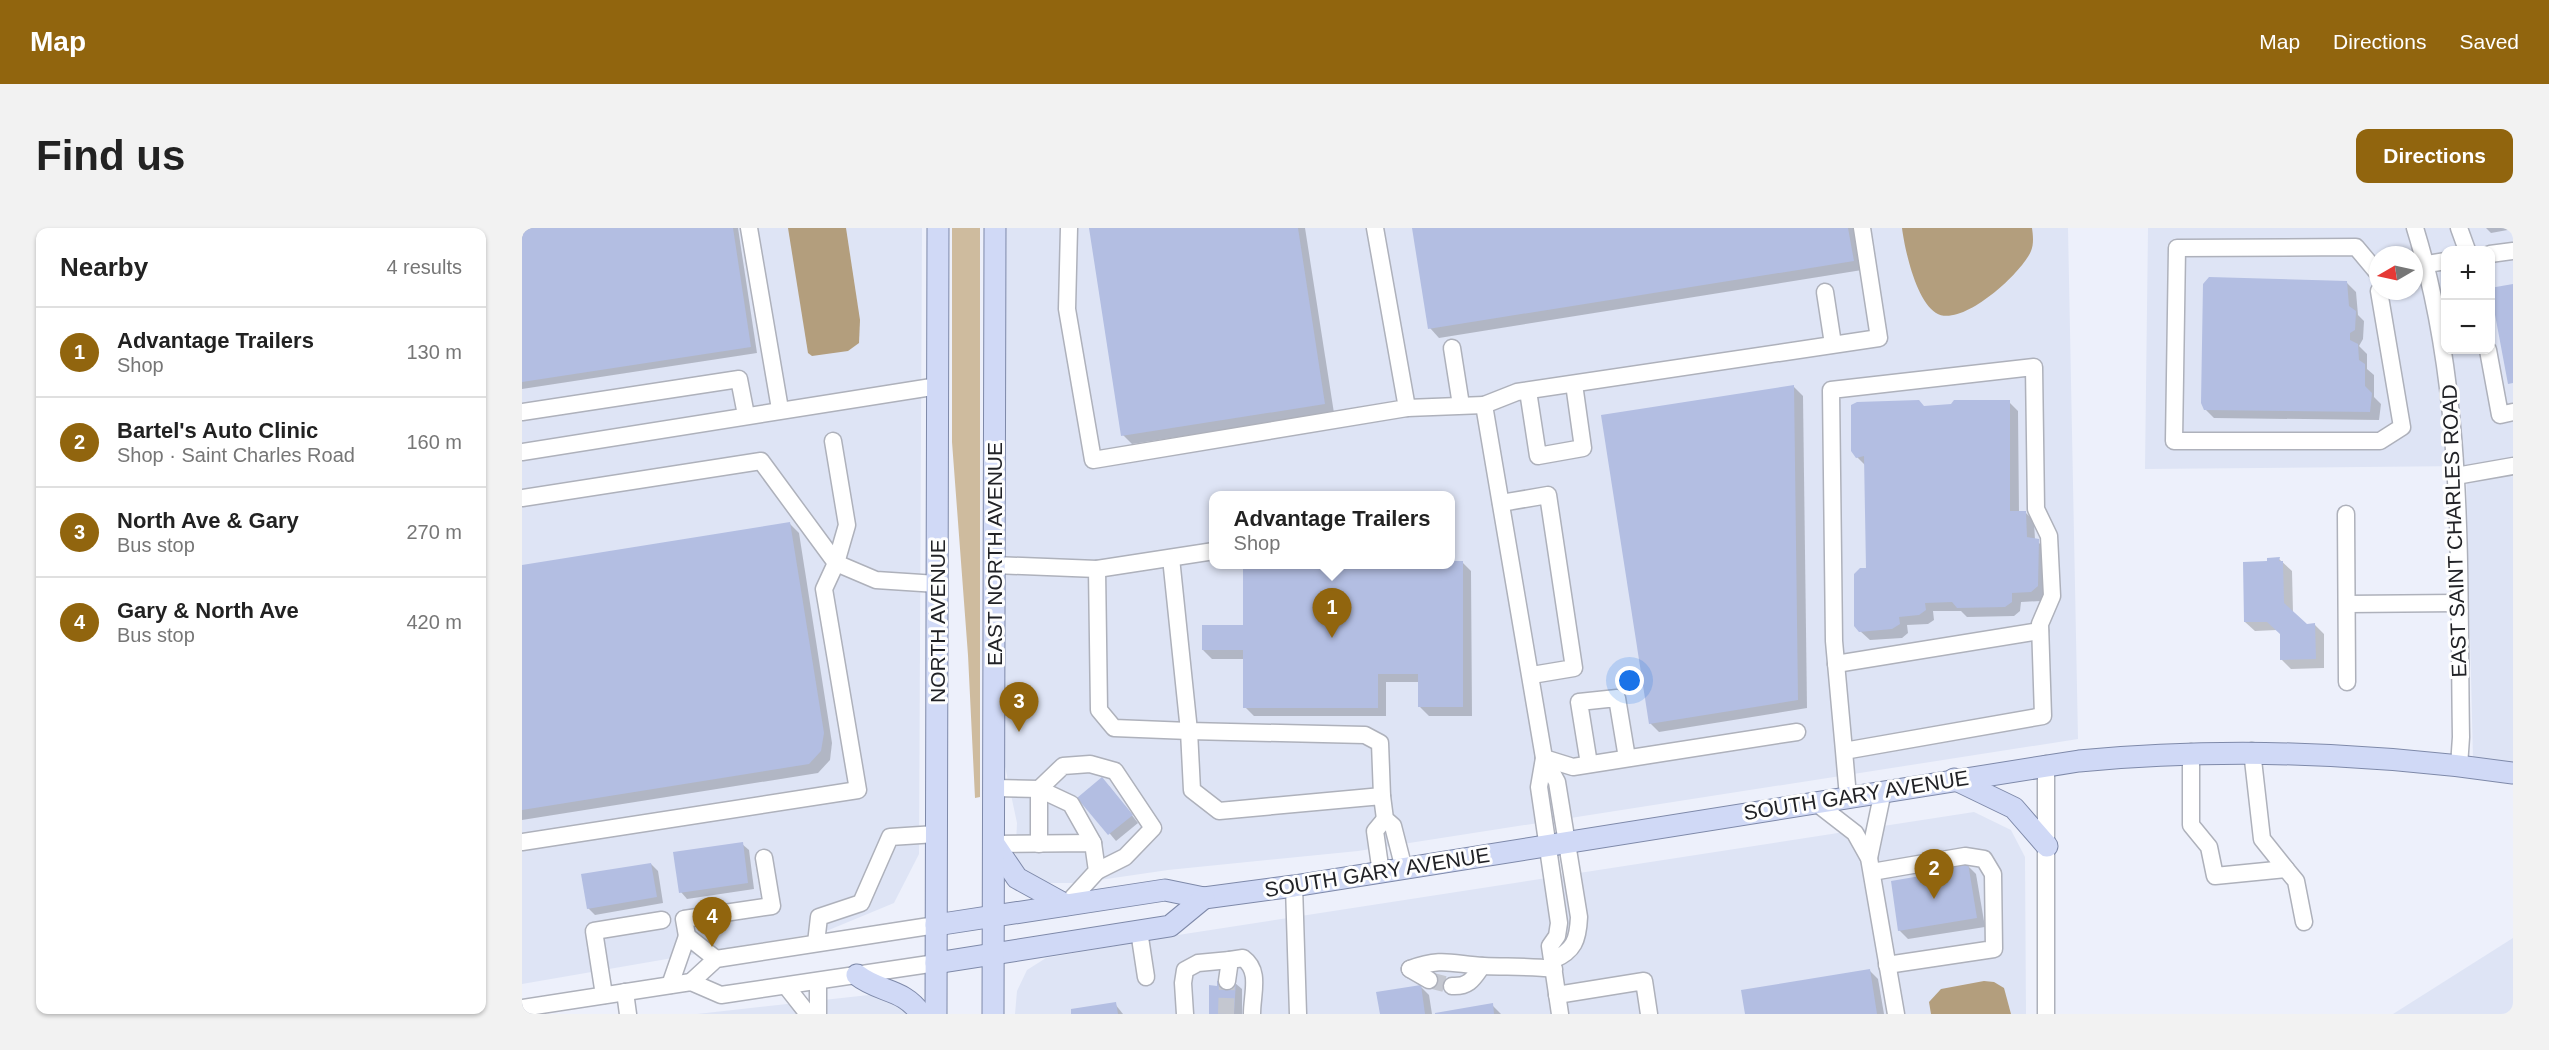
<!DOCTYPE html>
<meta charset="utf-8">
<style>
body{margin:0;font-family:Helvetica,sans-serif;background:#f2f2f2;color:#222}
.controls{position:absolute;right:18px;top:18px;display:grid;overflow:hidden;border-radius:12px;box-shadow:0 2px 4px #0004}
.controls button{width:54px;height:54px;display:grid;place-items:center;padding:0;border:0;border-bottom:2px solid #e0e0e0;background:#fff;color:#222;font:30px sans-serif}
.compass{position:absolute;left:1847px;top:18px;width:54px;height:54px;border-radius:50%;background:#fff;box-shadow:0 2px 4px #0004;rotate:261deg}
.you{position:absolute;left:1108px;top:453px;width:21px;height:21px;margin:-15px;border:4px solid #fff;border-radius:50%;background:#1a73e8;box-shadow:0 0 0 9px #1a73e833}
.badge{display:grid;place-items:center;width:39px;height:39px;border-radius:50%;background:#91650e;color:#fff;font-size:20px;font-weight:700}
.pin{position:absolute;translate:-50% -50px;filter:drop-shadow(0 2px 3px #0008)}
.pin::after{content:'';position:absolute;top:32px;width:21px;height:18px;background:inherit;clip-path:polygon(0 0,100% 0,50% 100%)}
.popup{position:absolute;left:687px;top:263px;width:246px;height:78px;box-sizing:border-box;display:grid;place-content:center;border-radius:12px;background:#fff;filter:drop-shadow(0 2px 4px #0005);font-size:20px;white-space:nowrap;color:#767676}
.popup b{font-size:22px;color:#222}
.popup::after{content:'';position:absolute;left:50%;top:100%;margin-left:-12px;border:12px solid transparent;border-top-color:#fff}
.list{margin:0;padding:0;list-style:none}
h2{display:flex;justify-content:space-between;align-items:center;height:78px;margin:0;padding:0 24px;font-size:26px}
h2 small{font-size:20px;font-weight:400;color:#767676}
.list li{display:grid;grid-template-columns:39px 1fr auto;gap:18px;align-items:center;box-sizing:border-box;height:90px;padding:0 24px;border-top:2px solid #e0e0e0}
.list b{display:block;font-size:22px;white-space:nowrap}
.list p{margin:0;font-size:20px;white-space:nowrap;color:#767676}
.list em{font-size:20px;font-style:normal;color:#767676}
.map{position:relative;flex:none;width:1991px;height:786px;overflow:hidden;border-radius:12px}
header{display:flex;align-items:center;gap:36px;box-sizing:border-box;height:84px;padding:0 30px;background:#91650e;color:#fff}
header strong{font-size:28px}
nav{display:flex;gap:33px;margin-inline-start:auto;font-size:21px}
.intro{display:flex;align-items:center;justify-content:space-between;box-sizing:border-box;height:144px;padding:0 36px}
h1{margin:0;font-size:42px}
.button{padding:15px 27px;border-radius:12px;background:#91650e;color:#fff;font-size:21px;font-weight:700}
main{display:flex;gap:36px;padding:0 36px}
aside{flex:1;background:#fff;border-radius:12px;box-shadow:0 2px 4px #0004}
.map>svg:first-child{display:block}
.built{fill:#dee4f5;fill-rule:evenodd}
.green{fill:#cebb9e}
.water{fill:#b39e7d}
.shadow{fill:#0003}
.building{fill:#b3bee2}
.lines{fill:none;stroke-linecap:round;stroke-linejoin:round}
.minor-tunnel{stroke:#c4c7d0;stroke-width:16;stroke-dasharray:16 8;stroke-linecap:butt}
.minor-casing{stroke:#aeb1bb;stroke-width:19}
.major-casing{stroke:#7e89a9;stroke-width:23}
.minor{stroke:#fff;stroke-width:16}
.major{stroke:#d0d9f6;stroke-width:21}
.labels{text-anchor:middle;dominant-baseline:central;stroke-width:6;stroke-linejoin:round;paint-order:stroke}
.street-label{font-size:21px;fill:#212226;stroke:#fefefe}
</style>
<header>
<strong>Map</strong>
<nav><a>Map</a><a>Directions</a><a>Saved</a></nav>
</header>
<div class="intro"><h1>Find us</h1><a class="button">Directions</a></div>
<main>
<aside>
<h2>Nearby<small>4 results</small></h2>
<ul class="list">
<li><span class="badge">1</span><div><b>Advantage Trailers</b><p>Shop</p></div><em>130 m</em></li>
<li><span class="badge">2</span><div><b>Bartel's Auto Clinic</b><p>Shop · Saint Charles Road</p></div><em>160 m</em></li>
<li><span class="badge">3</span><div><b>North Ave &amp; Gary</b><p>Bus stop</p></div><em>270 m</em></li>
<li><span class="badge">4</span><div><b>Gary &amp; North Ave</b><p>Bus stop</p></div><em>420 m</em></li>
</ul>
</aside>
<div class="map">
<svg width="1991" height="786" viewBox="0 0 1991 786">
<rect width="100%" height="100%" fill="#edf0fb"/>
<g class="built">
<polygon points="0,0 400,0 397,626 372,675 302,704 0,756"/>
<path d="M482 0H1546L1556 511 836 623 646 642 557 655H526L509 651 493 636 495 595 481 529ZM692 268H928V336H692Z"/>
<path d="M1626 0H1991V537L1951 532 1944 238 1623 241ZM1924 22H1968V122H1924ZM1856 27H1892V63H1856Z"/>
<polygon points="1452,584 1489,602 1503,629 1504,786 493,786 495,763 505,742 524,730 656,707"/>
<polygon points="1991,710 1991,786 1871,786"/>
<polygon points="356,766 388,786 175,786"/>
</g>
<polygon class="green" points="430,0 458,0 458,569 453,570 446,427 430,214"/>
<g class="water">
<polygon points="266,0 324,0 338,92 337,115 326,123 290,128 286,125"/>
<path d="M1380 0H1510C1511 7 1512 16 1509 23 1500 45 1439 101 1414 85 1394 72 1383 23 1380 0Z"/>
<polygon points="1462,753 1472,754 1482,760 1489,786 1409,786 1407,774 1419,761"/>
</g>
<g class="shadow">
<polygon points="0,0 216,0 235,125 0,161"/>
<polygon points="568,0 783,0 812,185 610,216 601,207"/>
<polygon points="892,0 1333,0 1340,42 917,110 908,100"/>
<polygon points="1964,0 1991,0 1991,1 1969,5"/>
<polygon points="1825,55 1834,64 1836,87 1842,93 1841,111 1837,118 1845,126 1845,141 1852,147 1852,169 1859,176 1857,192 1692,190 1683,181"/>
<polygon points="1272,159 1281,168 1285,480 1137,504 1128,495"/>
<polygon points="1487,174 1496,183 1497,284 1503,284 1512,293 1513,312 1526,322 1525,368 1519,373 1499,374 1498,383 1492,388 1445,389 1439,383 1411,383 1412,392 1406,396 1385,397 1386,405 1380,410 1348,412 1338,403 1346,342 1344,238 1335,229 1402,180"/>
<polygon points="268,296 277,305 310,515 308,532 296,545 0,592 0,338"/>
<polygon points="1757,331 1770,343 1771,385 1784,397 1793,397 1802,406 1802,440 1769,441 1760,432 1759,406 1755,402 1733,403 1723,394 1747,335"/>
<polygon points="940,334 949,343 950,488 907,488 898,479 898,454 864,454 864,488 732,488 723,479 723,431 690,431 681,422 723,398"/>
<polygon points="587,558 616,595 594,613 558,570"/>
<polygon points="220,616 227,622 232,661 165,671 159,664"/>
<polygon points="129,636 136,643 141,675 73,687 66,680"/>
<polygon points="1445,637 1454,646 1463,699 1386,711 1377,702 1417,647"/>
<polygon points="1347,742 1356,751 1362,786 1225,786"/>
<polygon points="713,755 720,761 720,786 689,786 696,759"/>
<polygon points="898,758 907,767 910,786 859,786"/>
<polygon points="593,776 601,786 551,786"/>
<polygon points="970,777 979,786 915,786"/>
</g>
<g class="building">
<polygon points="0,0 211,0 229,119 0,154"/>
<polygon points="567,0 776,0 803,176 599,208"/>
<polygon points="890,0 1326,0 1332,33 906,101"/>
<polygon points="1687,49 1825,53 1827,78 1834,83 1833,102 1828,105 1828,112 1836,116 1837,132 1843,136 1843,158 1850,165 1848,184 1682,182 1679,175 1681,56"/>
<polygon points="1991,56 1991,155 1986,156 1968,60"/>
<polygon points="1272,157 1276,472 1127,496 1079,187"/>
<polygon points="1397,172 1402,178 1429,176 1432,172 1488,172 1488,283 1504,283 1505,309 1517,311 1516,358 1509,364 1490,365 1490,374 1483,379 1435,380 1430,374 1403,375 1404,382 1397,387 1377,389 1378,396 1370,401 1337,404 1332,398 1332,346 1338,340 1344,340 1342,228 1334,230 1329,223 1329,177 1335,174"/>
<polygon points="268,294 302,505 299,523 287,536 0,582 0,337"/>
<polygon points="1758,329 1757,333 1761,333 1762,375 1785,396 1793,395 1794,431 1758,432 1758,406 1745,394 1722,394 1721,334 1745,333 1745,330"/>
<polygon points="928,333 941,333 941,479 896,479 896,446 856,446 856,480 721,480 721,422 680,422 680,397 721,397 721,336 928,336"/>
<polygon points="580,549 611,587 586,607 555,570"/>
<polygon points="221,614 226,655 157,665 151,624"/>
<polygon points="129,635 135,669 65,681 59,646"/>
<polygon points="1446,635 1455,690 1376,703 1369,653 1416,645 1419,641"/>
<polygon points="1348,741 1355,786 1223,786 1219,762"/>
<polygon points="695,753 714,753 712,786 687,786 687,757 695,758"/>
<polygon points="899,757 903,786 858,786 854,764"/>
<polygon points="594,774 596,786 549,786 549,781"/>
<polygon points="971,775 972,786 913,786 913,785"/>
</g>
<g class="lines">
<g class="minor-tunnel">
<polyline points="907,752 930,758"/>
<polyline points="704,786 705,753"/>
</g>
<defs>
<g id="minor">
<polyline points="227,0 258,181"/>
<polyline points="547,0 545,81 571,232 885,180 853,0"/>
<path d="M1893 0C1944 165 1936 338 1939 509L1937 538"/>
<polyline points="1937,0 1945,22"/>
<polyline points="1968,26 1991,23"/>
<polyline points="1892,38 1924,33"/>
<polyline points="1854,43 1834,19 1655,20 1652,213 1858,213 1880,199 1857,63"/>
<polyline points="1303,64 1311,116"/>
<polyline points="930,120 939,177"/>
<polyline points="1966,122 1978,187 1991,184"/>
<polyline points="1006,163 1016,228 1061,220 1052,156"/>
<polyline points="885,180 962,177"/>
<polyline points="0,184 217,151 224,187"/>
<polyline points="0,224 416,158"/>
<polyline points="1934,248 1991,238"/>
<polyline points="0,270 239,233 314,335 354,352 415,356"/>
<polyline points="979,275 1026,267 1052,440 1010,447"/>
<polyline points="1824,286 1825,454"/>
<polyline points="649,330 667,503 843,507 858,515 860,568"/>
<polyline points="472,337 575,341 577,482 592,500 667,503 670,562 697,583 860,568 863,591 871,598 882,641"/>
<polyline points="575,341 692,323"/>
<polyline points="1825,376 1936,375"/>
<polyline points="1314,436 1518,403"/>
<polyline points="1275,504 1051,539 1022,530 962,177 995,164 1357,110 1340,0"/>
<polyline points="1322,523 1521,488 1518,396 1530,368 1527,308 1514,281 1512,139 1309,162 1312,413 1322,523 1326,569"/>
<polyline points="1669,524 1669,597 1687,619 1693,648 1764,641 1740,611 1730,523"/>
<polyline points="1022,530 1017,559 1037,695 1035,708 1028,718 1038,786"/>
<path d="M1022 530 1035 554 1057 689C1056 712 1052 723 1031 732"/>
<polyline points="1067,536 1057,474 1095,470 1105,530"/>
<polyline points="473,560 517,561 549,576 571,615"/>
<polyline points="1293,574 1333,605 1347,630 1374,786"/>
<polyline points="0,614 336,562 302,361 314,335 325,297 311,213"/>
<polyline points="472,616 571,615 575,643 544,677"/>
<polyline points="517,616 517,561 541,538 568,536 593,543 631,600 603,629 575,643"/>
<polyline points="1347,630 1361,563"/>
<polyline points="1764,641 1774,653 1782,694"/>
<polyline points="1350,644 1443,628 1462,631 1471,646 1472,721 1365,737"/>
<polyline points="859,645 853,603 863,591"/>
<polyline points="772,658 776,786"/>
<polyline points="617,703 624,749"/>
<polyline points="165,708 162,691 250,678 242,630"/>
<polyline points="294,715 297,689 339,675 368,609 414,606"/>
<path d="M888 741C920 729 930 736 962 738 985 739 1008 738 1032 741"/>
<polyline points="888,741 907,752"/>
<polyline points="296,753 296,786"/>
<path d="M705 753 708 732 721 730C739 743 730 765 730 786"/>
<polyline points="169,754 194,731 414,697"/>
<polyline points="148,757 165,708 194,731"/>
<polyline points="264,758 286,786"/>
<path d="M930 758C947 759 951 751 960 738"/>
<polyline points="103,764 106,786"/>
<polyline points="82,767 72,703 140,692"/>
<polyline points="1035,767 1122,753 1127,786"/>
<polyline points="0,780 169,754 199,767 414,735"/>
<polyline points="663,786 661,755 663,742 676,735 708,732"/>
<polyline points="1524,786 1524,536"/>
</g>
<g id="major">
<polyline points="1432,551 1492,580 1525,618"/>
<polyline points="472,616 495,650 544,677"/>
<path d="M414 697 643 662 682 670 772 658 1557 533C1704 519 1844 524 1991 545"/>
<polyline points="414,735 648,698 682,670"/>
<path d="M335 747C358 765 381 760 399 786"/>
<polyline points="414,786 416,0"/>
<polyline points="471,786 473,0"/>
</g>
</defs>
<use href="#minor" class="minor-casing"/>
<use href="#major" class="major-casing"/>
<use href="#minor" class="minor"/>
<use href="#major" class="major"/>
</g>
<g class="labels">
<g class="street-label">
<text transform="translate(1932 303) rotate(-92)">EAST SAINT CHARLES ROAD</text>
<text transform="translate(472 326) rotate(-90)">EAST NORTH AVENUE</text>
<text transform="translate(415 393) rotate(-90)">NORTH AVENUE</text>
<text transform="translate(1334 567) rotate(-9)">SOUTH GARY AVENUE</text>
<text transform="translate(855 644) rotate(-9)">SOUTH GARY AVENUE</text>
</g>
</g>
</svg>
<div class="controls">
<button>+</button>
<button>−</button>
</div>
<svg class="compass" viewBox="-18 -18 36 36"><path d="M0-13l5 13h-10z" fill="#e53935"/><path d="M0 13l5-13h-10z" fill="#767676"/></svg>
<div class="you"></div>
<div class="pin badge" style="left:810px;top:410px">1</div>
<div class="popup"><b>Advantage Trailers</b>Shop</div>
<div class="pin badge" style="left:1412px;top:671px">2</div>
<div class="pin badge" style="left:497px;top:504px">3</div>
<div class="pin badge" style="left:190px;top:719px">4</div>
</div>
</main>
